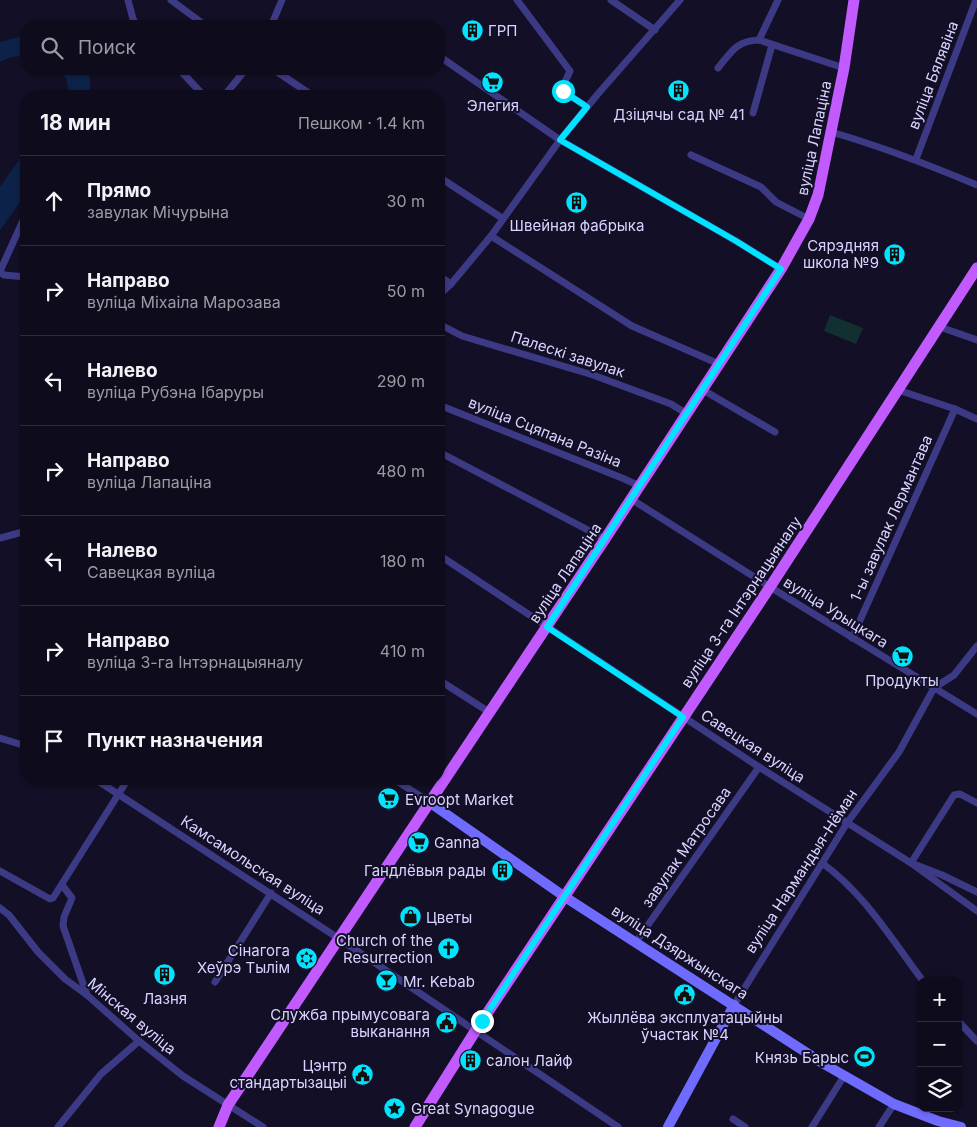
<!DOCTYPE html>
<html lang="ru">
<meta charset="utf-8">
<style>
body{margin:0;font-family:Inter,sans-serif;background:#171425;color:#f1f3f6}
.controls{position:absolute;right:15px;bottom:15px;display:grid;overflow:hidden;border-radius:10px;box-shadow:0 1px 4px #0004}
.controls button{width:45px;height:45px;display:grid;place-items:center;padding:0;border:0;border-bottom:1px solid #2e2b3b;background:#0e0b1c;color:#f1f3f6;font:25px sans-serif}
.stop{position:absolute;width:15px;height:15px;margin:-11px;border:4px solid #00e5ff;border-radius:50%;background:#fff}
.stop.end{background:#00e5ff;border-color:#fff;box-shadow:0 1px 5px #0008}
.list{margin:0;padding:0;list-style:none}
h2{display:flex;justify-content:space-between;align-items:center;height:65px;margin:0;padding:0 20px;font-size:21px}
h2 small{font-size:16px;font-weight:400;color:#9b9ba3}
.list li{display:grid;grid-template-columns:32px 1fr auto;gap:15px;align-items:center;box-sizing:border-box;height:90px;padding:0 20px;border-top:1px solid #2e2b3b}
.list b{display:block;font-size:19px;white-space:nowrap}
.list p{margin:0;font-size:16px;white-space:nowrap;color:#9b9ba3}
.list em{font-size:16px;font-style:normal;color:#9b9ba3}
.icon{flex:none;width:28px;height:28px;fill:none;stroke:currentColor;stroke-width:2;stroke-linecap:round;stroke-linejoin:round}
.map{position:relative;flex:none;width:977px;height:1127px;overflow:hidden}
.search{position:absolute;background:#0e0b1c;box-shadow:0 1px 4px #0004;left:20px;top:20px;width:425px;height:55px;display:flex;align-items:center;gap:12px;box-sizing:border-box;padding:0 18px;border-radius:20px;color:#9b9ba3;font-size:19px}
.panel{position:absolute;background:#0e0b1c;box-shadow:0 1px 4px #0004;left:20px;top:90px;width:425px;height:695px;border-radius:20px}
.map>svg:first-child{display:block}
.green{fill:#12302f}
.water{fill:#0c2248}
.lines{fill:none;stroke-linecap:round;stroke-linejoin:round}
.street{stroke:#3d3a85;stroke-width:7}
.secondary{stroke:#6f6bff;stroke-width:10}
.primary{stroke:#c25bff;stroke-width:11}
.route{stroke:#00e5ff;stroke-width:6}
.labels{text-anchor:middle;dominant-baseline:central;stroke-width:4;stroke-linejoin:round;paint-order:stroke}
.poi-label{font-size:15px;fill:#d9d4ff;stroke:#130f26;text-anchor:start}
.street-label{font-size:15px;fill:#d9d4ff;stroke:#130f26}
</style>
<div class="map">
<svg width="977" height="1127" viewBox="0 0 977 1127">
<rect width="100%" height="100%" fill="#130f26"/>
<polygon class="green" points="830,315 863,328 856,344 824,331"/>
<g class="water">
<polygon points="26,35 26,56 11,57 0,62 0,42"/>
<polygon points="58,69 87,69 90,78 90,96 70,96 66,78"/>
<polygon points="26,150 26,194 0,230 0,187"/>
</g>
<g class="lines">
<g class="street">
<polyline points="128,0 133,19 137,26"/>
<polyline points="171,0 206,26"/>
<polyline points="517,0 570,71 563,86 563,91 587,107"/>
<polyline points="611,0 655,30"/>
<polyline points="396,25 397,26"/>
<polyline points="271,26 282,0"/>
<polyline points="759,40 778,0"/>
<polyline points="439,56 560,140 736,241 781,269"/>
<path d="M718 68C732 51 736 41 759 40L844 68"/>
<polyline points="179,69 204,96"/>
<polyline points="273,69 313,96"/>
<polyline points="224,96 246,69"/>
<polyline points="753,113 772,45"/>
<path d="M831 132C881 146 929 165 977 185"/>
<polyline points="691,155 761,187 776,202 809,219"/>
<polyline points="916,159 976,0"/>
<polyline points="439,177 502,218"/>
<polyline points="26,214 1,269 1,273 4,275 26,277"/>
<polyline points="491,236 632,326 719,364"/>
<polyline points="439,276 451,284"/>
<polyline points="439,295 451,284 491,236 560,140 597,95 680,0"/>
<polyline points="439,324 462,336 593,375 671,404 687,414"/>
<polyline points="940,327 977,340"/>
<polyline points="703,390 775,432"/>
<polyline points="898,390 955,409 977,419"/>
<polyline points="439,405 622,478 640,486"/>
<polyline points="439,452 605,539"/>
<polyline points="631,499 770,587 977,714"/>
<polyline points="0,538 26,531"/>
<polyline points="439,555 759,767 911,863 977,911"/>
<polyline points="26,601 25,617 26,636"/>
<polyline points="852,638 955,409"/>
<polyline points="439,680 489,712"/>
<polyline points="0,738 26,746"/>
<polyline points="95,779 338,938 618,1127"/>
<polyline points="394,779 429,802"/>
<polyline points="977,803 960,794 954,795 911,863 942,875 977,892"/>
<path d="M822 863C864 893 892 940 923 981"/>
<polyline points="0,871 50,899 53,898 128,779"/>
<polyline points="62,885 72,898 64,917 63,926 87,995"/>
<polyline points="0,908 9,915 38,952 65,979 87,995 139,1041 183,1076 263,1127"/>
<polyline points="636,942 759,767"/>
<polyline points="215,982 271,893"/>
<polyline points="734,1005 847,823 899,752 934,688 954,675 977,646"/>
<polyline points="958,1021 977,1041"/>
<polyline points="733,1119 745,1127"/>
<polyline points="58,1127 101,1074 139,1041"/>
<polyline points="812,1127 844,1076"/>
<polyline points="879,1127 894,1104"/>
</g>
<g class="secondary">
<polyline points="429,802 565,897 824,1064 894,1104 938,1121 961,1127"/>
<polyline points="668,1127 734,1005"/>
</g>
<g class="primary">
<polyline points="219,1127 228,1105 605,539 781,269 809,219 818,195 844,68 854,0"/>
<polyline points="415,1127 476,1030 770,587 977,268"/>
</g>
</g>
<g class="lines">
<polyline class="route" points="482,1021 683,717 547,627 781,269 736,241 560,140 587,107 563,91"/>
</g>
<defs>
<symbol id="building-disc" viewBox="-11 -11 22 22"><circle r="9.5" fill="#00e5ff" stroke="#130f26"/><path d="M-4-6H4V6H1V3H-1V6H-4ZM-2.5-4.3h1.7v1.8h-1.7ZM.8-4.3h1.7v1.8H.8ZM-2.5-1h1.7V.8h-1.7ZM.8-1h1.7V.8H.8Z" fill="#111"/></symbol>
<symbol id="supermarket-disc" viewBox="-11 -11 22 22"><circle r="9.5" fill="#00e5ff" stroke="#130f26"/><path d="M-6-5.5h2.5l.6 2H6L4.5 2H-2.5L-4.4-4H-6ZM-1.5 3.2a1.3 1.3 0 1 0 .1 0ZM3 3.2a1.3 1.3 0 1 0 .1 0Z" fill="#111"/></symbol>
<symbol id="shop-disc" viewBox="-11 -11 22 22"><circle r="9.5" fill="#00e5ff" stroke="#130f26"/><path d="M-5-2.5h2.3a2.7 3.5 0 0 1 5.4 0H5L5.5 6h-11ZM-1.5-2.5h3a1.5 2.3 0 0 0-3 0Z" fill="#111"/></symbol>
<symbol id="church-disc" viewBox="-11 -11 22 22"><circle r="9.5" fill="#00e5ff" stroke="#130f26"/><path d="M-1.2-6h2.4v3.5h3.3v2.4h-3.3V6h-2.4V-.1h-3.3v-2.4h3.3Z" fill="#111"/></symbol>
<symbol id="synagogue-disc" viewBox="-11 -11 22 22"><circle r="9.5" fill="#00e5ff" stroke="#130f26"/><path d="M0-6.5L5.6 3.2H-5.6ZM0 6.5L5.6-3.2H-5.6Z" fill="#111"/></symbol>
<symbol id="bar-disc" viewBox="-11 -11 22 22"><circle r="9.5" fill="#00e5ff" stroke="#130f26"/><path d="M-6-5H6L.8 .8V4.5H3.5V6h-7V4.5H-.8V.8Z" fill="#111"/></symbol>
<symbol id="civic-disc" viewBox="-11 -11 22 22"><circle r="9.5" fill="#00e5ff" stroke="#130f26"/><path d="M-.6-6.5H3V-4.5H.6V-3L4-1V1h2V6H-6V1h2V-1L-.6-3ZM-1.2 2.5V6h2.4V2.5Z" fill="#111"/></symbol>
<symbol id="stadium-disc" viewBox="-11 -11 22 22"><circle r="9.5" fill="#00e5ff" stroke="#130f26"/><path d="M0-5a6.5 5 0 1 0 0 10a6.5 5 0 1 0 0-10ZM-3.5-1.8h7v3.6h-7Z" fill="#111"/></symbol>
<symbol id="sight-disc" viewBox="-11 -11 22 22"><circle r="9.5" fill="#00e5ff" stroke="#130f26"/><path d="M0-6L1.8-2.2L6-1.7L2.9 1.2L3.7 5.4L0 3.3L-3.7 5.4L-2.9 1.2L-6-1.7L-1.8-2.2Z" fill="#111"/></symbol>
</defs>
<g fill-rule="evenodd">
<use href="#building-disc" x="460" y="18" width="25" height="25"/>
<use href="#supermarket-disc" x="480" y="70" width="25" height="25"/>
<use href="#building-disc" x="666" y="78" width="25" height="25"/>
<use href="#building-disc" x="564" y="190" width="25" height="25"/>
<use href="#building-disc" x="882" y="242" width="25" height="25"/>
<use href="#supermarket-disc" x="890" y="644" width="25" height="25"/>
<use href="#supermarket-disc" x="376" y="786" width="25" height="25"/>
<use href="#supermarket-disc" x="406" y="830" width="25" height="25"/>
<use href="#building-disc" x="490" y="858" width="25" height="25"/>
<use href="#shop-disc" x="398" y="904" width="25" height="25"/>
<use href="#church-disc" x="436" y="936" width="25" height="25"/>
<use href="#synagogue-disc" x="294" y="946" width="25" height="25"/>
<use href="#building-disc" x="152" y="962" width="25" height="25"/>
<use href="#bar-disc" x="374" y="968" width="25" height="25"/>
<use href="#civic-disc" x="672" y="982" width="25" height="25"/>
<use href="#civic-disc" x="434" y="1010" width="25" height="25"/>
<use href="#stadium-disc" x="852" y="1044" width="25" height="25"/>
<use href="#building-disc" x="458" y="1048" width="25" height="25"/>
<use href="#civic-disc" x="350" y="1062" width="25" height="25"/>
<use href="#sight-disc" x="382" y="1096" width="25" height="25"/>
</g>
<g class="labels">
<g class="poi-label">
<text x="488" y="30">ГРП</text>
<text x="493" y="105" text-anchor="middle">Элегия</text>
<text x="679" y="114" text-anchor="middle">Дзіцячы сад № 41</text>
<text x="577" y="225" text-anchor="middle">Швейная фабрыка</text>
<text x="879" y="245" text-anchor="end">Сярэдняя<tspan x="879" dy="17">школа №9</tspan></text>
<text x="902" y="680" text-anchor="middle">Продукты</text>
<text x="405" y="799">Evroopt Market</text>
<text x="434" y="842">Ganna</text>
<text x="486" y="870" text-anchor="end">Гандлёвыя рады</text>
<text x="426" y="917">Цветы</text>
<text x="433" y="940" text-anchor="end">Church of the<tspan x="433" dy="17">Resurrection</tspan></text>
<text x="290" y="950" text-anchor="end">Сінагога<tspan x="290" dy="17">Хеўрэ Тылім</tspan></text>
<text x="403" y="981">Mr. Kebab</text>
<text x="165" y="998" text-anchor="middle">Лазня</text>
<text x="430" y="1014" text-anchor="end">Служба прымусовага<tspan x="430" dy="17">выканання</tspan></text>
<text x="685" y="1017" text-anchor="middle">Жыллёва эксплуатацыйны<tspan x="685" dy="17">ўчастак №4</tspan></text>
<text x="849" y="1057" text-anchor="end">Князь Барыс</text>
<text x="486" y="1060">салон Лайф</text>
<text x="347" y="1065" text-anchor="end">Цэнтр<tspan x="347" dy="17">стандартызацыі</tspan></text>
<text x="411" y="1108">Great Synagogue</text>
</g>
<g class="street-label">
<text transform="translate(933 75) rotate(-69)">вуліца Бялявіна</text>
<text transform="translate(814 138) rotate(-78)">вуліца Лапаціна</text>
<text transform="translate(568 354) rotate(18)">Палескі завулак</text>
<text transform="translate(545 432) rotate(22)">вуліца Сцяпана Разіна</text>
<text transform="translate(891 518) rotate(-66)">1-ы завулак Лермантава</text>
<text transform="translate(565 573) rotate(-56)">вуліца Лапаціна</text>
<text transform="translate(741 602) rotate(-56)">вуліца 3-га Інтэрнацыяналу</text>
<text transform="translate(836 612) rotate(32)">вуліца Урыцкага</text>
<text transform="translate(753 746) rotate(33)">Савецкая вуліца</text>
<text transform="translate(686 847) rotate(-55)">завулак Матросава</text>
<text transform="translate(253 865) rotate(33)">Камсамольская вуліца</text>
<text transform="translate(801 871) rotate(-57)">вуліца Нармандыя-Нёман</text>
<text transform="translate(680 952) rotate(33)">вуліца Дзяржынскага</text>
<text transform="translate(132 1016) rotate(40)">Мінская вуліца</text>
</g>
</g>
</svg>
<div class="controls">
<button>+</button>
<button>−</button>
<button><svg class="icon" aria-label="layers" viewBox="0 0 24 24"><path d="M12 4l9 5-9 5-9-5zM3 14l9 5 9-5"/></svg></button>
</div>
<div class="stop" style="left:563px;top:91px"></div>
<div class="stop end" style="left:482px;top:1021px"></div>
<div class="search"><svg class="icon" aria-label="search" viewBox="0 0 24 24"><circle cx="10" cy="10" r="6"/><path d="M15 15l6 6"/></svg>Поиск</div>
<section class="panel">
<h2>18 мин<small>Пешком · 1.4 km</small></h2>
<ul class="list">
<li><svg class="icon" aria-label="ahead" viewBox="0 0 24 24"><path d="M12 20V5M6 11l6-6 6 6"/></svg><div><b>Прямо</b><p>завулак Мічурына</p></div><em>30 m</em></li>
<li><svg class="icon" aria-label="right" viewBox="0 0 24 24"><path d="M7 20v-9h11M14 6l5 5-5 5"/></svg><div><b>Направо</b><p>вуліца Міхаіла Марозава</p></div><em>50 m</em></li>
<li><svg class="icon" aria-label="left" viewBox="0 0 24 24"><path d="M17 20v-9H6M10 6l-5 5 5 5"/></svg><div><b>Налево</b><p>вуліца Рубэна Ібаруры</p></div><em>290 m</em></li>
<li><svg class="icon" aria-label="right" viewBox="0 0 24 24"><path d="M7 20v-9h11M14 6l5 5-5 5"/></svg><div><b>Направо</b><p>вуліца Лапаціна</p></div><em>480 m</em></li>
<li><svg class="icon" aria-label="left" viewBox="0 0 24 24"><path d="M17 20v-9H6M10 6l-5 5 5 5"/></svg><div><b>Налево</b><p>Савецкая вуліца</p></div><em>180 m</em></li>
<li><svg class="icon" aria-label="right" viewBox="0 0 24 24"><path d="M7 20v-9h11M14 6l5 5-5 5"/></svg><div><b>Направо</b><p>вуліца 3-га Інтэрнацыяналу</p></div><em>410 m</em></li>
<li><svg class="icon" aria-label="arrive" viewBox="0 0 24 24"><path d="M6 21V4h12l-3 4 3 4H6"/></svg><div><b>Пункт назначения</b></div></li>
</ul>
</section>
</div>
